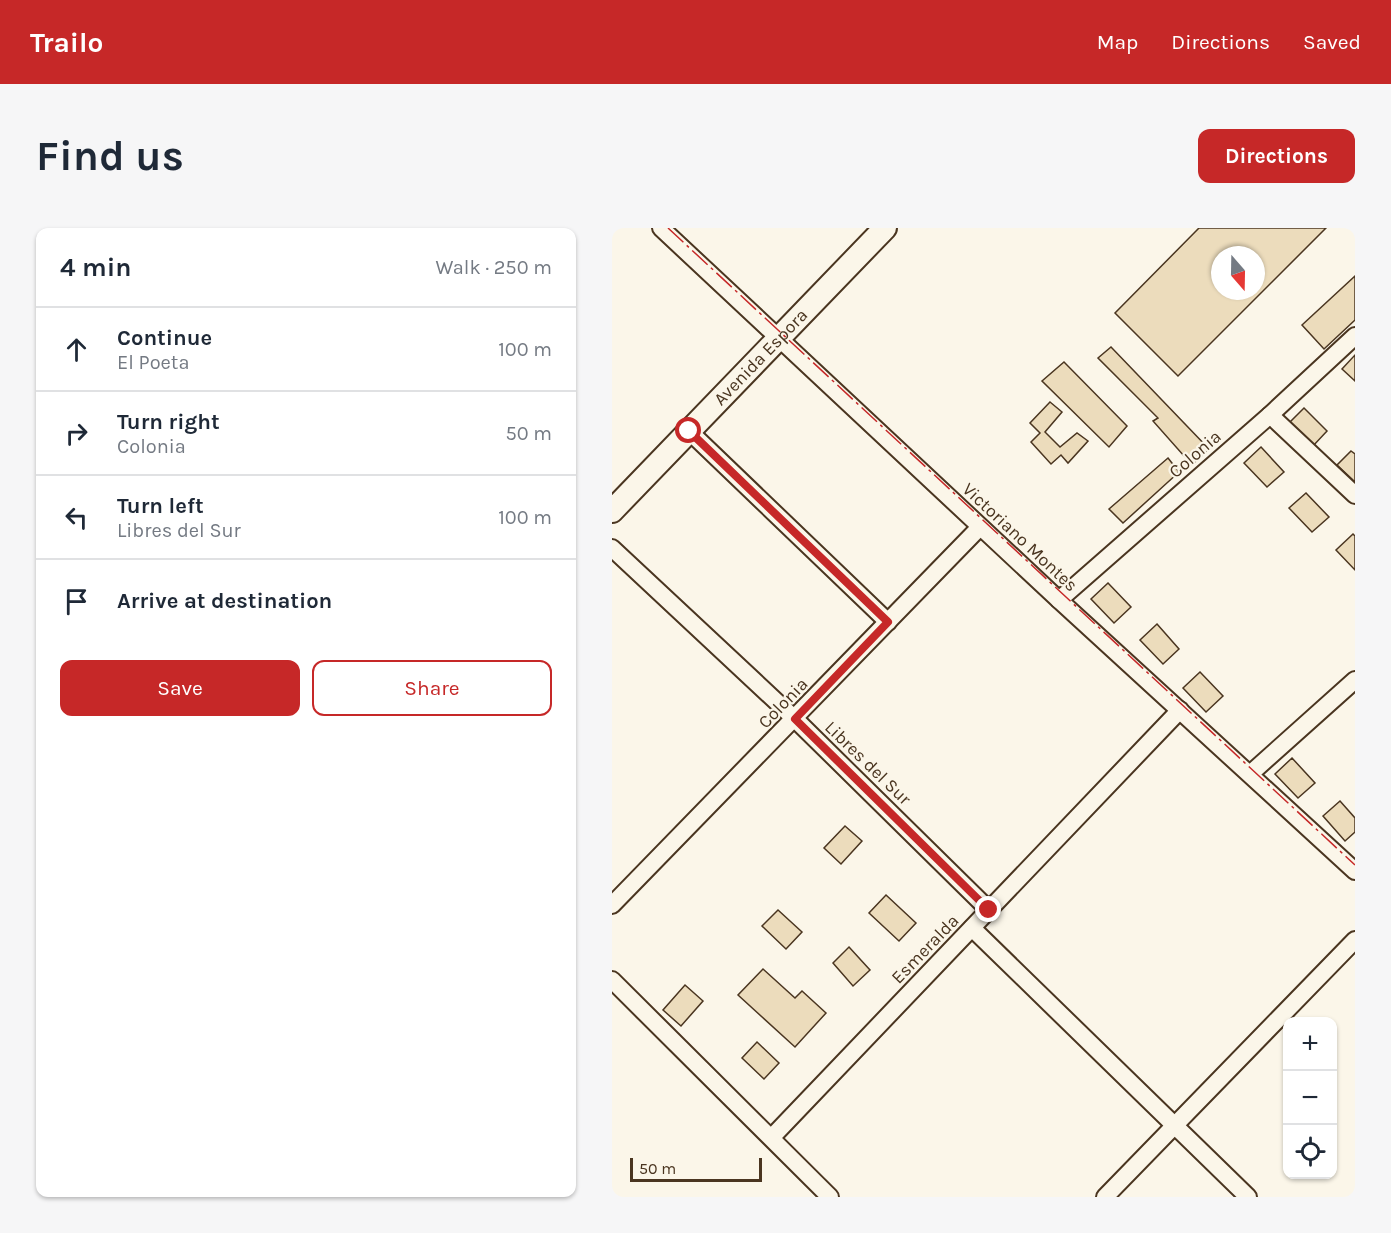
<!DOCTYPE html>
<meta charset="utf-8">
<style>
body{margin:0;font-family:Karla,sans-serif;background:#f6f6f7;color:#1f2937}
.controls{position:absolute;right:18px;bottom:18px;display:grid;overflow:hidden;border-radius:12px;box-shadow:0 2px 4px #0004}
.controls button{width:54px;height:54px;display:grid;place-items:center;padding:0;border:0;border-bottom:2px solid #e0e1e3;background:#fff;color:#1f2937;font:30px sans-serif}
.compass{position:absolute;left:599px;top:18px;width:54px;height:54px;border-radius:50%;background:#fff;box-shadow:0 2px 4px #0004;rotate:160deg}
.scale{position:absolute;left:18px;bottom:15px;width:132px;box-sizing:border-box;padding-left:6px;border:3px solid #4a3520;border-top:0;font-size:16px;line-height:21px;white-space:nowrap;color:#4a3520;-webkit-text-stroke:4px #fbf6e9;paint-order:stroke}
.stop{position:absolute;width:18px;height:18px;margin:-14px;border:4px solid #c62828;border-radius:50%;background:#fff}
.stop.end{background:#c62828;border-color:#fff;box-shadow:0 2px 6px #0008}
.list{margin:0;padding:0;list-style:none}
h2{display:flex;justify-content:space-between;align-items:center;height:78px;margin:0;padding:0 24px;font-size:26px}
h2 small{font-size:20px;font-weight:400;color:#747a83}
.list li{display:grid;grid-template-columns:39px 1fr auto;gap:18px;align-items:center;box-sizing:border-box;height:84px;padding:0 24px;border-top:2px solid #e0e1e3}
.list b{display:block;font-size:22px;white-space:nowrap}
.list p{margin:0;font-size:20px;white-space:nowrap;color:#747a83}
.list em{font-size:20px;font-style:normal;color:#747a83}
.actions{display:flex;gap:12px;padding:18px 24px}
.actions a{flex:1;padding:14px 0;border:2px solid #c62828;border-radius:12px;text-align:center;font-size:21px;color:#c62828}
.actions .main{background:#c62828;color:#fff}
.icon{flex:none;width:33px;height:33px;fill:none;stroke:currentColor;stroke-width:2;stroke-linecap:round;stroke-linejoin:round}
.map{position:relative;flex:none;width:743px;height:969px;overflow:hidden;border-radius:12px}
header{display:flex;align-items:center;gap:36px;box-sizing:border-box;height:84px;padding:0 30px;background:#c62828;color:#fff}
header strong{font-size:28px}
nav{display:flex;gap:33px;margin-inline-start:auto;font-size:21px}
.intro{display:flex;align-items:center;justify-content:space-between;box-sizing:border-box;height:144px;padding:0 36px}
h1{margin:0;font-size:42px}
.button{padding:15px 27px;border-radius:12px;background:#c62828;color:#fff;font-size:21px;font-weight:700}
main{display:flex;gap:36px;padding:0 36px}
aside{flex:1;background:#fff;border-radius:12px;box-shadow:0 2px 4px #0004}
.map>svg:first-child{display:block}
.building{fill:#ecdcbc;stroke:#4a3520;stroke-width:1.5;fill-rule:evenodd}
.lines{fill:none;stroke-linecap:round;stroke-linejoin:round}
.minor-casing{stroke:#4a3520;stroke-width:20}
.secondary-casing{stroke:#4a3520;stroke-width:26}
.minor{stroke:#fbf6e9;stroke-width:16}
.secondary{stroke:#fbf6e9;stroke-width:22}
.power{stroke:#c62828;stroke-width:1.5;stroke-dasharray:21 4.5 3 4.5;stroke-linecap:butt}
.route{stroke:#c62828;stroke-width:8}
.labels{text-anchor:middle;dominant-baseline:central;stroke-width:4.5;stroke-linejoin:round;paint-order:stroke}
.street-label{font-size:18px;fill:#4a3520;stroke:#fbf6e9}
</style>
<header>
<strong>Trailo</strong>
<nav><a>Map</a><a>Directions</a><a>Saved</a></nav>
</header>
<div class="intro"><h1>Find us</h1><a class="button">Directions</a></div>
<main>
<aside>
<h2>4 min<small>Walk · 250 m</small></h2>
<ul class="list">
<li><svg class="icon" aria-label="ahead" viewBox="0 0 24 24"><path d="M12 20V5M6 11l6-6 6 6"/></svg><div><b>Continue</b><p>El Poeta</p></div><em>100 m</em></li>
<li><svg class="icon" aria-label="right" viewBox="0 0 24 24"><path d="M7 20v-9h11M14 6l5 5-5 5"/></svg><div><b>Turn right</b><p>Colonia</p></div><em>50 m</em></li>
<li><svg class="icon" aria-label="left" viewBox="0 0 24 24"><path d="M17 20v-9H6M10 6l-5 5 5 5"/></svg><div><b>Turn left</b><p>Libres del Sur</p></div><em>100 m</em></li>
<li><svg class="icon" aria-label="arrive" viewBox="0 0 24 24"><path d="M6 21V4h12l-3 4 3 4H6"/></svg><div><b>Arrive at destination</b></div></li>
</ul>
<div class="actions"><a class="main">Save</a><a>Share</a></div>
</aside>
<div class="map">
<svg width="743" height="969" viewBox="0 0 743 969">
<rect width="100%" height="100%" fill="#fbf6e9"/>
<g class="building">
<path d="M587 0H714L566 148 503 85ZM608 27H644V63H608Z"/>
<polygon points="743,48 743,92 712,121 690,97"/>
<polygon points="499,119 597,221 580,237 541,193 546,190 486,130"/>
<polygon points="743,127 743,153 730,141"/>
<polygon points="452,134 515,198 497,219 430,153"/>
<polygon points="438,174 450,184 433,204 448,219 465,205 476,213 456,235 449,227 439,236 419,214 428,205 418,195"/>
<polygon points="692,180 715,203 701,218 678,194"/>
<polygon points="649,219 672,244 655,259 632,235"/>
<polygon points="739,223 743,226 743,254 725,237"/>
<polygon points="556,230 567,244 511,295 497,281"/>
<polygon points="694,265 717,289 700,304 677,280"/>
<polygon points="741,306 743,308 743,342 724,322"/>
<polygon points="496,355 519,379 502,395 479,371"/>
<polygon points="545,396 567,421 551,436 528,412"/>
<polygon points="588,444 611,468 594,484 571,460"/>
<polygon points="680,530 703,555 686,570 663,546"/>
<polygon points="728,573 743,590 743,604 733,613 711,588"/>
<polygon points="233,598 250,613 229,636 212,620"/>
<polygon points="274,667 304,695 287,713 257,685"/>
<polygon points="166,682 190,704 174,721 150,698"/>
<polygon points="237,719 258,742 241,758 221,735"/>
<polygon points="151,741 183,770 190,763 214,785 183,819 126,767"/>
<polygon points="73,757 91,773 69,798 51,782"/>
<polygon points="145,814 167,835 152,851 130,830"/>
</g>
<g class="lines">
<defs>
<g id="minor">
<polyline points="49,0 447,372 743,643"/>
<polyline points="658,187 743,267"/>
<polyline points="77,203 276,394"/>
<polyline points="0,320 183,491 377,682"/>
<polyline points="447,372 658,187 743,108"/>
<polyline points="638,546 743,452"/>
<polyline points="0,677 368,299"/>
<polyline points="360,700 636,969"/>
<polyline points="0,752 218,969"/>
<polyline points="160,909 568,482"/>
<polyline points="493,969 743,712"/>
</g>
<g id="secondary">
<path id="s1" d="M0 283 273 0"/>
</g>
</defs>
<use href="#minor" class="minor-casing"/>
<use href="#secondary" class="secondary-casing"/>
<use href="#minor" class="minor"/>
<use href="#secondary" class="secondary"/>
<polyline class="power" points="56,0 743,637"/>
</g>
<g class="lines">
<polyline class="route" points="77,203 276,394 183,491 377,682"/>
</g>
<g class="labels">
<g class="street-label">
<text stroke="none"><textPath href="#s1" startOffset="214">Avenida Espora</textPath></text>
<text transform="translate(583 226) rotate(-41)">Colonia</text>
<text transform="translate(408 309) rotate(43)">Victoriano Montes</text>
<text transform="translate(171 475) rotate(-46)">Colonia</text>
<text transform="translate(256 535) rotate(44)">Libres del Sur</text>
<text transform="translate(313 721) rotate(-46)">Esmeralda</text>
</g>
</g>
</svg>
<div class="controls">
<button>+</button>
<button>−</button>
<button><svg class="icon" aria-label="locate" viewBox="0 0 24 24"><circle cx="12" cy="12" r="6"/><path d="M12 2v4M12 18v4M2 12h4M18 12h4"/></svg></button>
</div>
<svg class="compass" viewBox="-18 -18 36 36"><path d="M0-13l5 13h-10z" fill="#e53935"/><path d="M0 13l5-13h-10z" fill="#747a83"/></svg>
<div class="scale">50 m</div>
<div class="stop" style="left:77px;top:203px"></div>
<div class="stop end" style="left:377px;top:682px"></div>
</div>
</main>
